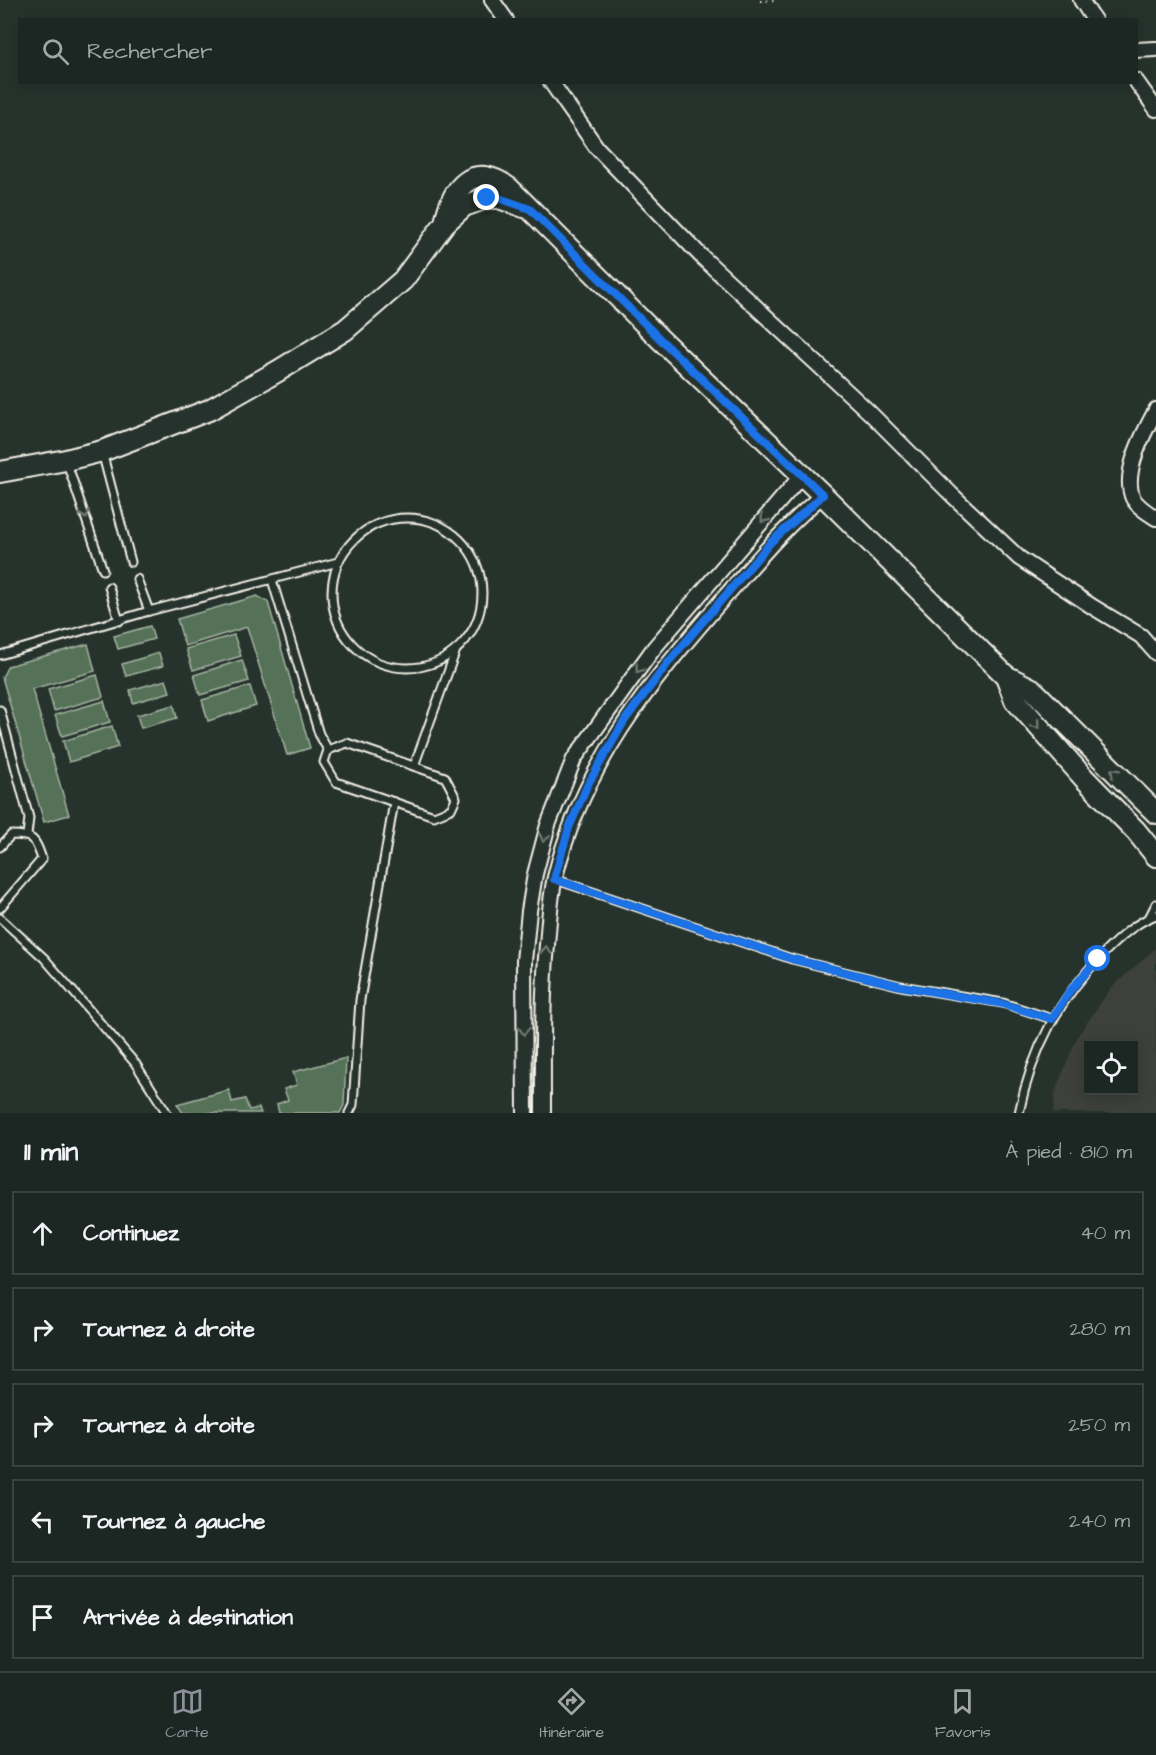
<!DOCTYPE html>
<html lang="fr">
<meta charset="utf-8">
<style>
body{margin:0;font-family:"Architects Daughter",sans-serif;background:#252e2a;color:#f1f3f6}
.controls{position:absolute;right:18px;bottom:18px;display:grid;overflow:hidden;border-radius:0px;box-shadow:0 3px 15px #0003}
.controls button{width:54px;height:54px;display:grid;place-items:center;padding:0;border:0;border-bottom:2px solid #3a4340;background:#1c2622;color:#f1f3f6;font:30px sans-serif}
.stop{position:absolute;width:18px;height:18px;margin:-14px;border:4px solid #1a73e8;border-radius:50%;background:#fff}
.stop.end{background:#1a73e8;border-color:#fff;box-shadow:0 2px 6px #0008}
.list{margin:0;padding:0;list-style:none}
h2{display:flex;justify-content:space-between;align-items:center;height:78px;margin:0;padding:0 24px;font-size:26px}
h2 small{font-size:20px;font-weight:400;color:#a0a5a5}
.list li{display:grid;grid-template-columns:39px 1fr auto;gap:18px;align-items:center;box-sizing:border-box;height:84px;margin:0 12px 12px;padding:0 12px;border:2px solid #3a4340;border-radius:0px}
.list b{display:block;font-size:22px;white-space:nowrap}
.list em{font-size:20px;font-style:normal;color:#a0a5a5}
.icon{flex:none;width:33px;height:33px;fill:none;stroke:currentColor;stroke-width:2;stroke-linecap:round;stroke-linejoin:round}
.map{position:relative;flex:none;width:1156px;height:1113px;overflow:hidden}
.search{position:absolute;background:#1c2622;box-shadow:0 3px 15px #0003;left:18px;right:18px;top:18px;height:66px;display:flex;align-items:center;gap:15px;box-sizing:border-box;padding:0 21px;border-radius:0px;color:#a0a5a5;font-size:22px}
.sheet{height:558px;background:#1c2622}
nav{display:flex;justify-content:space-around;align-items:center;box-sizing:border-box;height:84px;border-top:2px solid #3a4340;background:#1c2622;font-size:16px;color:#a0a5a5}
nav a{display:grid;justify-items:center;gap:3px}
nav .on{color:#8c9099}
.map>svg:first-child{display:block}
.built{fill:#3c413a;fill-rule:evenodd}
.green{fill:#547259;stroke:#a4b2a0;stroke-width:1.5}
.lines{fill:none;stroke-linecap:round;stroke-linejoin:round}
.lane-casing{stroke:#f4f1e8;stroke-width:11}
.street-casing{stroke:#f4f1e8;stroke-width:18}
.secondary-casing{stroke:#f4f1e8;stroke-width:24}
.path{stroke:#f4f1e8;stroke-width:2;stroke-dasharray:1.5 4.5;stroke-linecap:butt}
.lane{stroke:#26332d;stroke-width:7}
.street{stroke:#26332d;stroke-width:14}
.secondary{stroke:#26332d;stroke-width:20}
.oneway{stroke:#6e766e}
.route{stroke:#1a73e8;stroke-width:8}
</style>
<div class="map">
<svg width="1156" height="1113" viewBox="0 0 1156 1113">
<rect width="100%" height="100%" fill="#26332d"/>
<filter id="ink" filterUnits="userSpaceOnUse"><feTurbulence type="fractalNoise" baseFrequency=".0167" numOctaves="2"/><feDisplacementMap in="SourceGraphic" scale="12" xChannelSelector="R" yChannelSelector="G"/><feConvolveMatrix kernelMatrix="1 2 1 2 8 2 1 2 1" color-interpolation-filters="sRGB"/></filter>
<g filter="url(#ink)">
<path class="built" d="M1156 948V1113H1053L1055 1092 1077 1037 1111 988ZM1088 1046H1134V1090H1088Z"/>
<g class="green">
<polygon points="257,596 268,602 310,748 287,755 247,627 185,646 177,619"/>
<polygon points="150,626 154,639 118,649 114,636"/>
<polygon points="234,635 241,656 193,670 186,649"/>
<polygon points="88,644 95,671 32,689 69,815 44,822 2,677 8,666"/>
<polygon points="159,653 163,666 126,676 122,664"/>
<polygon points="242,660 249,681 200,695 194,675"/>
<polygon points="97,675 103,697 54,711 48,689"/>
<polygon points="166,680 170,692 133,703 130,690"/>
<polygon points="250,686 256,706 208,721 202,700"/>
<polygon points="104,701 110,722 62,736 55,715"/>
<polygon points="174,705 177,718 141,728 137,715"/>
<polygon points="112,726 118,747 69,762 63,741"/>
<polygon points="346,1058 344,1105 340,1113 279,1113 277,1104 288,1100 284,1089 297,1085 293,1072"/>
<polygon points="229,1090 232,1102 245,1099 249,1110 259,1108 261,1113 183,1113 177,1104"/>
</g>
<g class="lines">
<defs>
<g id="lane">
<polyline points="102,452 131,562"/>
<polyline points="67,463 103,570"/>
<circle cx="407" cy="593" r="75"/>
<polyline points="137,579 149,611"/>
<polyline points="272,580 319,734 328,750"/>
<polyline points="109,587 119,621"/>
<polyline points="0,655 149,611 338,562"/>
<polyline points="0,710 29,818 27,835"/>
<polygon points="347,743 445,777 456,798 451,809 434,816 336,782 324,762 328,750"/>
<polyline points="414,766 456,650"/>
<path d="M0 847 11 835C33 835 35 838 42 859L0 908"/>
<polyline points="554,879 792,959 901,986 1003,1003 1052,1019"/>
<polyline points="0,918 44,958 135,1063 167,1113"/>
<polyline points="1149,918 1156,904"/>
<polyline points="349,1113 353,1105 360,1000 394,802"/>
<path d="M1019 1113C1032 1049 1059 999 1104 953 1119 938 1136 922 1156 915"/>
</g>
<g id="street">
<polyline points="492,0 506,20"/>
<polyline points="1081,0 1094,20"/>
<polyline points="1136,50 1156,49"/>
<polyline points="1136,81 1156,109"/>
<polyline points="551,82 597,148 702,257 869,412 951,494 1019,558 1093,607 1141,636 1156,653"/>
<path d="M1156 410C1144 432 1123 471 1132 496 1135 505 1148 513 1156 518"/>
<polyline points="525,1113 524,961 529,911 535,874 548,825 574,759 654,648 802,475"/>
<path d="M543 1113C543 1057 542 1001 547 945 549 922 550 899 555 877 583 764 648 686 722 600 755 563 784 527 823 495"/>
</g>
<g id="secondary">
<path d="M445 223C452 187 473 161 509 188L660 339 823 495 1006 676 1032 689 1156 813"/>
<polyline points="0,472 66,460 102,451 209,410 278,371 345,330 403,280 445,223 464,206 487,198 499,198 524,207"/>
<polyline points="1006,676 1015,700 1084,778 1136,831 1156,856"/>
</g>
</defs>
<use href="#lane" class="lane-casing"/>
<use href="#street" class="street-casing"/>
<use href="#secondary" class="secondary-casing"/>
<polyline class="path" points="760,1 778,0"/>
<use href="#lane" class="lane"/>
<use href="#street" class="street"/>
<use href="#secondary" class="secondary"/>
</g>
<defs><path id="oneway-chevron" d="M-2-3.5L2.5 0L-2 3.5" fill="none" stroke-width="1.6" stroke-linecap="round" stroke-linejoin="round" transform="scale(1.5)"/></defs>
<g class="oneway">
<use href="#oneway-chevron" transform="translate(85 515) rotate(71)"/>
<use href="#oneway-chevron" transform="translate(764 519) rotate(129)"/>
<use href="#oneway-chevron" transform="translate(639 669) rotate(126)"/>
<use href="#oneway-chevron" transform="translate(1036 725) rotate(49)"/>
<use href="#oneway-chevron" transform="translate(1114 772) rotate(-136)"/>
<use href="#oneway-chevron" transform="translate(544 838) rotate(104)"/>
<use href="#oneway-chevron" transform="translate(546 950) rotate(-86)"/>
<use href="#oneway-chevron" transform="translate(524 1031) rotate(90)"/>
</g>
</g>
<g class="lines" filter="url(#ink)">
<polyline class="route" points="487,198 499,198 530,209 660,339 823,495 771,542 671,659 625,720 587,786 569,828 554,879 792,959 901,986 1003,1004 1052,1019 1069,992 1098,959"/>
</g>
</svg>
<div class="controls">
<button><svg class="icon" aria-label="locate" viewBox="0 0 24 24"><circle cx="12" cy="12" r="6"/><path d="M12 2v4M12 18v4M2 12h4M18 12h4"/></svg></button>
</div>
<div class="stop" style="left:1098px;top:959px"></div>
<div class="stop end" style="left:487px;top:198px"></div>
<div class="search"><svg class="icon" aria-label="search" viewBox="0 0 24 24"><circle cx="10" cy="10" r="6"/><path d="M15 15l6 6"/></svg>Rechercher</div>
</div>
<section class="sheet">
<h2>11 min<small>À pied · 810 m</small></h2>
<ul class="list">
<li><svg class="icon" aria-label="ahead" viewBox="0 0 24 24"><path d="M12 20V5M6 11l6-6 6 6"/></svg><div><b>Continuez</b></div><em>40 m</em></li>
<li><svg class="icon" aria-label="right" viewBox="0 0 24 24"><path d="M7 20v-9h11M14 6l5 5-5 5"/></svg><div><b>Tournez à droite</b></div><em>280 m</em></li>
<li><svg class="icon" aria-label="right" viewBox="0 0 24 24"><path d="M7 20v-9h11M14 6l5 5-5 5"/></svg><div><b>Tournez à droite</b></div><em>250 m</em></li>
<li><svg class="icon" aria-label="left" viewBox="0 0 24 24"><path d="M17 20v-9H6M10 6l-5 5 5 5"/></svg><div><b>Tournez à gauche</b></div><em>240 m</em></li>
<li><svg class="icon" aria-label="arrive" viewBox="0 0 24 24"><path d="M6 21V4h12l-3 4 3 4H6"/></svg><div><b>Arrivée à destination</b></div></li>
</ul>
</section>
<nav>
<a class="on"><svg class="icon" aria-label="map" viewBox="0 0 24 24"><path d="M3 6l6-2 6 2 6-2v14l-6 2-6-2-6 2zM9 4v14M15 6v14"/></svg>Carte</a>
<a><svg class="icon" aria-label="directions" viewBox="0 0 24 24"><path d="M12 3l9 9-9 9-9-9zM9 14v-3h6M13 9l2 2-2 2"/></svg>Itinéraire</a>
<a><svg class="icon" aria-label="saved" viewBox="0 0 24 24"><path d="M7 4h10v16l-5-4-5 4z"/></svg>Favoris</a>
</nav>
